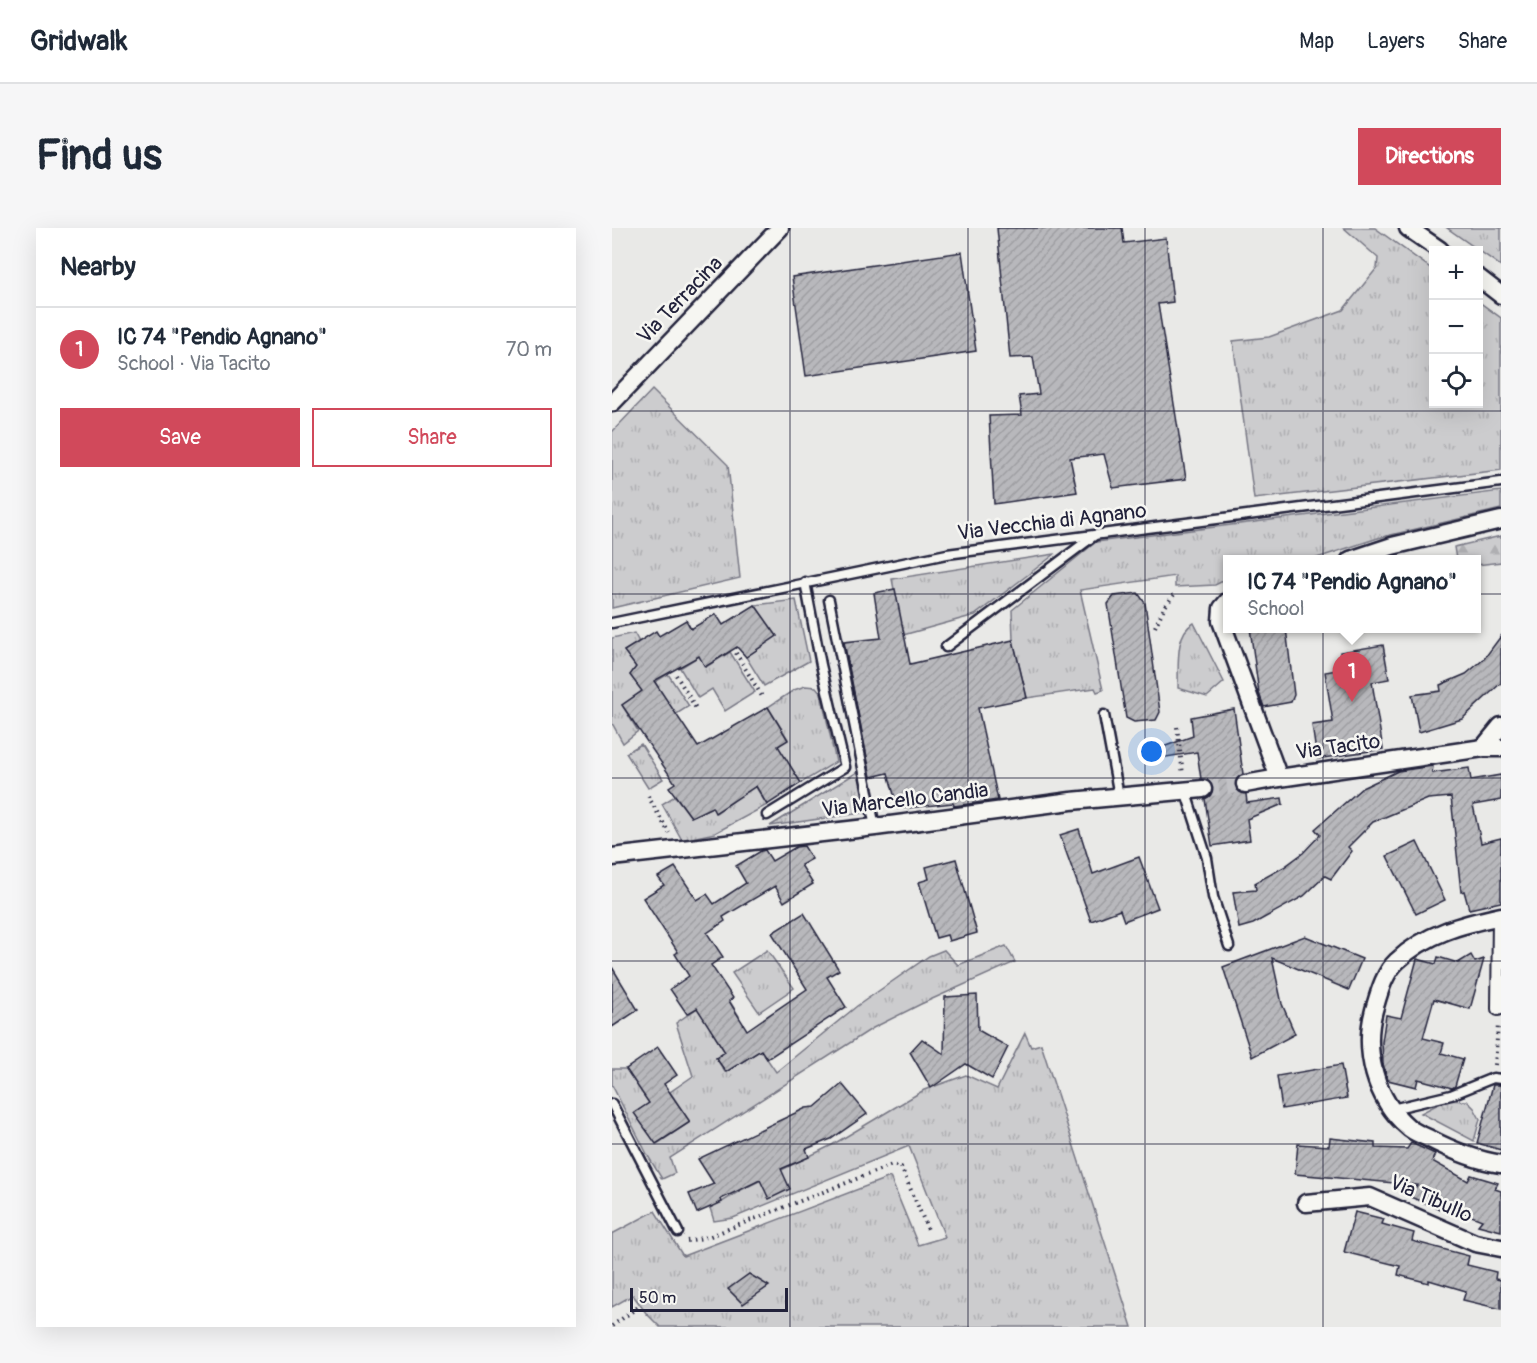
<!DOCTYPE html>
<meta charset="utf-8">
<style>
body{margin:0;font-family:Pangolin,sans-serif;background:#f6f6f7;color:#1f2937}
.controls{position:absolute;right:18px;top:18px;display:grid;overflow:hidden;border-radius:0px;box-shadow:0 6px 24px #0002}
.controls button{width:54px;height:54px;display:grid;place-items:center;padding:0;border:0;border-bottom:2px solid #e0e1e3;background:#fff;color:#1f2937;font:30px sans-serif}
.scale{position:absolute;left:18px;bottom:15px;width:158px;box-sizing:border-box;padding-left:6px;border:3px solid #22223b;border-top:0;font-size:16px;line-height:21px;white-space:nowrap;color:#22223b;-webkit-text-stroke:4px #f6f6f2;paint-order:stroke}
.you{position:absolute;left:540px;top:524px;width:21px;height:21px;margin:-15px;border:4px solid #fff;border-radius:50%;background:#1a73e8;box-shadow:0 0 0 9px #1a73e833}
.badge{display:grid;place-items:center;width:39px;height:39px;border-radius:50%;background:#d1495b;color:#fff;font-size:20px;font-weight:700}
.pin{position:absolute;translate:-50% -50px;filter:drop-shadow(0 2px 3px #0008)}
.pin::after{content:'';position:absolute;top:32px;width:21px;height:18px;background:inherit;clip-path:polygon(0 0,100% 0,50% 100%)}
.popup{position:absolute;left:611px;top:327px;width:258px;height:78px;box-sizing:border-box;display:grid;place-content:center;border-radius:0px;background:#fff;filter:drop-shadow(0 2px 4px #0005);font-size:20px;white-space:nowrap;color:#747a83}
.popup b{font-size:22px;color:#1f2937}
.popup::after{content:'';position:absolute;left:50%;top:100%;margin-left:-12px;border:12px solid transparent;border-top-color:#fff}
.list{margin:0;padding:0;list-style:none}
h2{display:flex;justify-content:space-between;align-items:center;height:78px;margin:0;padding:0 24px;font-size:26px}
h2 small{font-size:20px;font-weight:400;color:#747a83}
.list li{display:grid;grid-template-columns:39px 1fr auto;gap:18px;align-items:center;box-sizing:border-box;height:84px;padding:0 24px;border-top:2px solid #e0e1e3}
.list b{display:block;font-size:22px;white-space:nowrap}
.list p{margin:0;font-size:20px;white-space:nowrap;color:#747a83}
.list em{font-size:20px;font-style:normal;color:#747a83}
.actions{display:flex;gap:12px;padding:18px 24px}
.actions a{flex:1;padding:14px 0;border:2px solid #d1495b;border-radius:0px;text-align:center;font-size:21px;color:#d1495b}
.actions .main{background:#d1495b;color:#fff}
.icon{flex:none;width:33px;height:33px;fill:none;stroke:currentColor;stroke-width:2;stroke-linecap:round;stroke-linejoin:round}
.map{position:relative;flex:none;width:889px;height:1099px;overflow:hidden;border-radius:0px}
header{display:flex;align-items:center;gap:36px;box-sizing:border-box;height:84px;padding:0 30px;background:#fff;border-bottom:2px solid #e0e1e3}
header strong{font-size:28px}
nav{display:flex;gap:33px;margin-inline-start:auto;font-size:21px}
.intro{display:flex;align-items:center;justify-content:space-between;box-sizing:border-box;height:144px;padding:0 36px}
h1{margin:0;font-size:42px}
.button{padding:15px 27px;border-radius:0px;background:#d1495b;color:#fff;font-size:21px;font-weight:700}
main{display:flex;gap:36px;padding:0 36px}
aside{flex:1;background:#fff;border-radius:0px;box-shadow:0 6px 24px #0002}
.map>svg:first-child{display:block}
.grass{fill:url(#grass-tufts);stroke:#777784;stroke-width:1.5}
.forest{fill:url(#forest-firs);stroke:#777784;stroke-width:1.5}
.building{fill:url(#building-hatch);stroke:#22223b;stroke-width:1.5}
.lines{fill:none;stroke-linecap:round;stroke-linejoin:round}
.minor-tunnel{stroke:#c1c1c5;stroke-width:16;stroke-dasharray:16 8;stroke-linecap:butt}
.service-casing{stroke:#22223b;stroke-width:13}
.pedestrian-casing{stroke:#22223b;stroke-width:16}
.minor-casing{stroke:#22223b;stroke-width:21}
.path{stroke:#22223b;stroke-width:4;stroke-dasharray:1.5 4.5;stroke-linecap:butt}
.service{stroke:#f6f6f2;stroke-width:8}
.pedestrian{stroke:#f6f6f2;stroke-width:12}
.minor{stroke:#f6f6f2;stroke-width:16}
.grid{fill:none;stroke:#22223b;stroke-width:1.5;stroke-opacity:0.55}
.labels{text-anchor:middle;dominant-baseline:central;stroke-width:5;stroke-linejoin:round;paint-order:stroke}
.street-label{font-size:21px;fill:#22223b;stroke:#f6f6f2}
</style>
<header>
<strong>Gridwalk</strong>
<nav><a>Map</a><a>Layers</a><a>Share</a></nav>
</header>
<div class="intro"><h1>Find us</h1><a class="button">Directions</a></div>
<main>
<aside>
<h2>Nearby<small></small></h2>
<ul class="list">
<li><span class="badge">1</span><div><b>IC 74 &quot;Pendio Agnano&quot;</b><p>School · Via Tacito</p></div><em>70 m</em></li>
</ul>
<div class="actions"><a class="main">Save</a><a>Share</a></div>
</aside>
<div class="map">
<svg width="889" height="1099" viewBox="0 0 889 1099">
<defs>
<pattern id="grass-tufts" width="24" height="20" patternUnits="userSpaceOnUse" patternTransform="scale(1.5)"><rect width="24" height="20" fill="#ccccce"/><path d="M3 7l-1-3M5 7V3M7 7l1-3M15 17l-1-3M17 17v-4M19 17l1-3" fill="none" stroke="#afafb2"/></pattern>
<pattern id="forest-firs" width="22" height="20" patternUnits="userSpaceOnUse" patternTransform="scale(1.5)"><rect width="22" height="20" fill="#ccccce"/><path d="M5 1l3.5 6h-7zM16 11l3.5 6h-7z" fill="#afafb2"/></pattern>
<pattern id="building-hatch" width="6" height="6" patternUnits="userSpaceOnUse" patternTransform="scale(1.5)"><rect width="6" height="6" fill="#b8b8bc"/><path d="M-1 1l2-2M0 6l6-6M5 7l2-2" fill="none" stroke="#9e9ea2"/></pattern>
</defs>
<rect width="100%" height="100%" fill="#e9e9e7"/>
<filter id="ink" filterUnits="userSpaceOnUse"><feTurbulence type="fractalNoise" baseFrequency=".0167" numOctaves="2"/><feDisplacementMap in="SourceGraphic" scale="12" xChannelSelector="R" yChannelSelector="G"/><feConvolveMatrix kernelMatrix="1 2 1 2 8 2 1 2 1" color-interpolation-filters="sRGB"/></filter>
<g filter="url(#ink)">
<g class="grass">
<polygon points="732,0 763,0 821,42 822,176 867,176 867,74 889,90 889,242 642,271 621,113 657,109 731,82 765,40 766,30"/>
<polygon points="835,0 889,0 889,38"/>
<polygon points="40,162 116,237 128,350 0,380 0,204"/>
<polygon points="889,263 889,281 766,310 702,331 616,332 615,351 603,357 563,359 563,348 468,362 491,462 485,464 483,460 415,470 401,412 400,382 484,314"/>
<polygon points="443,326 363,387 291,407 280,351"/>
<polygon points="184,372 197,433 152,458 134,429 165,408 143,377"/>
<path d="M582 395 612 454 595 469 566 460C567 440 562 405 582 395Z"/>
<polygon points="22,405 27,414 12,423 24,439 18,447 30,463 10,477 26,503 11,515 0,495 0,410"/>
<polygon points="118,424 143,464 113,483 100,461 86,470 68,440 87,428 94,439"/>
<polygon points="56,446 77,478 63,487 43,454"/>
<polygon points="193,458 204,459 209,465 224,534 189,555 173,530 162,535 156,525 176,511 156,479 182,462"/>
<polygon points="29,516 51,551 36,560 14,525"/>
<polygon points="247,543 256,584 158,598"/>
<polygon points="139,551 155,577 103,605 70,612 50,576 63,568 79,589 100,579 104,585 120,574"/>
<polygon points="394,718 403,734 309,776 261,800 58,930 63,945 50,951 36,928 0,857 0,841 14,841 37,875 23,885 45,916 78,894 58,864 81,848 64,795 94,774 117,772 127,788 101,805 113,824 104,830 113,844 149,822 164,844 245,778 317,728 332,722 346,737"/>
<polygon points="155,722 182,760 147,784 120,745"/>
<polygon points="413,805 419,819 429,816 520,1099 48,1099 34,1085 21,1067 0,1079 0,1006 43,983 71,1028 278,949 306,1017 333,1009 297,918 121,990 102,993 98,980 110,974 129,962 220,917 312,862 354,847 385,861"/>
<polygon points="834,872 855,873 862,880 868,891 862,913 809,885"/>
</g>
<polygon class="forest" points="889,308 889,334 865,337 864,332 844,331 842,319"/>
<g class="building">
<polygon points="385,0 510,0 512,15 554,10 561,74 546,76 574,251 501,260 492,226 458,230 465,264 382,276 377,188 410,187 407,168 427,166 421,129 398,130"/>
<polygon points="350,24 364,123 194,148 180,49"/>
<polygon points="283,361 298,436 401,412 415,470 366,480 386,572 342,578 341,575 286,581 276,545 259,549 232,414 269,410 262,365"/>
<polygon points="526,365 533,375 548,484 544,492 522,494 514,490 496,376 502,368"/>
<polygon points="143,377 165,408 134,429 125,419 93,439 87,428 42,453 86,519 156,479 176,512 166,518 189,555 155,577 144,558 103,585 100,579 79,589 57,559 63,555 10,477 30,463 18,447 24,439 12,423 44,403 47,408 74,392 79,401 104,386 111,397"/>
<polygon points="638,400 674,400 682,467 679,474 652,479 647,465"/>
<polygon points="889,408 889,455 850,491 807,504 800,467 829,463 828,457 854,446 872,431"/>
<polygon points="771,417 777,451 760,454 771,521 705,531 700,497 721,494 713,444 731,441 728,424"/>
<polygon points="622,481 631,546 623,552 625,562 634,566 635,575 670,570 671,576 635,591 638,612 600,618 593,571 600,566 601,559 596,552 589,551 585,524 542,531 540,523 581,508 579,489"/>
<polygon points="821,538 820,545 857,540 859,552 889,547 889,572 861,577 869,615 889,610 889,674 857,681 852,663 849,664 839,569 816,571 761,594 736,619 740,623 719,651 713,648 692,668 641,696 627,700 621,664 644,662 643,655 672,639 691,625 708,607 703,601 750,560 786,543"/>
<polygon points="467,601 481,646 527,629 546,680 512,693 508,682 479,693 448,607"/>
<polygon points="805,614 833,672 804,686 775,628"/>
<polygon points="192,618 200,631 189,637 201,656 172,674 163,658 111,689 113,693 95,705 111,729 99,737 121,770 117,773 135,802 195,761 160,705 192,685 227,742 215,749 234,779 155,831 149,822 114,844 104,830 113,824 85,780 75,786 58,761 77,748 63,726 66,724 31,670 52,657 46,649 63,639 85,672 95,666 102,676 134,655 124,638 149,623 153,622 160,633 184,619"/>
<polygon points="344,631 365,705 337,713 335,707 324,710 307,654 317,651 314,639"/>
<polygon points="693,708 750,731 737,762 660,730 670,776 683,806 640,829 611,739"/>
<polygon points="859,727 863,734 872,731 858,781 822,771 811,810 832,815 829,825 851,831 843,858 840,860 806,851 804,859 776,852 771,836 770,814 774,787 789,790 805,731 824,736 826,729 846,735"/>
<polygon points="0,739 26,782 0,799"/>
<polygon points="365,767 366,802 396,819 380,851 354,836 319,860 298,824 310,811 332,826 333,769"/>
<polygon points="46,819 65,847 52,856 78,894 44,916 22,885 37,875 14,841"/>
<polygon points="729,837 735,870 670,881 665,848"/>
<polygon points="230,856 255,886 219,911 194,921 197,929 169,941 178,961 157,971 148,952 109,971 110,974 85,985 77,966 102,956 86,931 194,880 203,879"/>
<polygon points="881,857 889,857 889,922 865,915"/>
<polygon points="718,910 763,915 763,920 795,921 799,915 823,926 820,933 856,953 859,947 886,955 883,961 889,963 889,1003 866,997 870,992 829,976 827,981 796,968 805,957 683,946 686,916 717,918"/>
<polygon points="743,984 772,991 770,996 802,1005 800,1013 857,1028 855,1037 884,1044 883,1051 889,1052 889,1081 851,1072 854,1063 817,1052 817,1055 786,1047 788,1038 732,1024"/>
<polygon points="137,1046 157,1058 131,1076 116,1061"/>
</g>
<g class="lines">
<polyline class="minor-tunnel" points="591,561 633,556"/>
<defs>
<g id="service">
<polyline points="217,372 263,599"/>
<polyline points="0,395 335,326 889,254"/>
<polyline points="334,419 483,307"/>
<polyline points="492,487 507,568"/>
<polyline points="573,562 595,630 601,669 617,718"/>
<polyline points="155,587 233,539 209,437 193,354"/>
<polyline points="0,876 66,1004"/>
<polyline points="780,881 839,867 881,850 889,851"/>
</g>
<polyline id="pedestrian" points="886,781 887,688"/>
<g id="minor">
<polyline points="796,0 828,22"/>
<polyline points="867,50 889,67"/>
<polyline points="0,175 168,0"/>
<polyline points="738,332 780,318 889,292"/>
<polyline points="616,373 610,380 609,393 667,550 871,520 889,520"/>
<polyline points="871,520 889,498"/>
<polyline points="633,556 667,550"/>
<polyline points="0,629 263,599 459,573 591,561"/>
<path d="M889 688C852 696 814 705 785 733 772 745 767 765 762 782 751 823 763 871 796 899 801 904 810 907 816 910 839 922 863 932 889 936"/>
<polyline points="694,975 758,969 863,1015 889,1020"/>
</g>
</defs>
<use href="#service" class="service-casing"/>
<use href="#pedestrian" class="pedestrian-casing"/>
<use href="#minor" class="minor-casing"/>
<g class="path">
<polyline points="543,399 552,380 564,364"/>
<polyline points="124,425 151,470"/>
<polyline points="64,447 85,482"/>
<polyline points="565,499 571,546"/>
<polyline points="36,568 57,605"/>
<polyline points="883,837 886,797"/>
<polyline points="75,1013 96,1009 280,937 289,939 317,1004"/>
<polyline points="0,1098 26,1079"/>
</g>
<use href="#service" class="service"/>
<use href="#pedestrian" class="pedestrian"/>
<use href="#minor" class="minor"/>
</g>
</g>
<path class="grid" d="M178 0V1099M356 0V1099M533 0V1099M711 0V1099M0 183H889M0 366H889M0 550H889M0 733H889M0 916H889"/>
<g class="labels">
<g class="street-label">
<text transform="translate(68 72) rotate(-46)">Via Terracina</text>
<text transform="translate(440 294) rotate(-7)">Via Vecchia di Agnano</text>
<text transform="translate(726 519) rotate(-8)">Via Tacito</text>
<text transform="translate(293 572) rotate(-7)">Via Marcello Candia</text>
<text transform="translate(819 971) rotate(24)">Via Tibullo</text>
</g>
</g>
</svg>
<div class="controls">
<button>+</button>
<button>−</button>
<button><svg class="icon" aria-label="locate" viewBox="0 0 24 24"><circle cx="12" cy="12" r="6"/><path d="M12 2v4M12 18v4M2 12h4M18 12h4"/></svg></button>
</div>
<div class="scale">50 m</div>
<div class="you"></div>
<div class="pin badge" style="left:740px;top:474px">1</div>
<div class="popup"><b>IC 74 &quot;Pendio Agnano&quot;</b>School</div>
</div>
</main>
